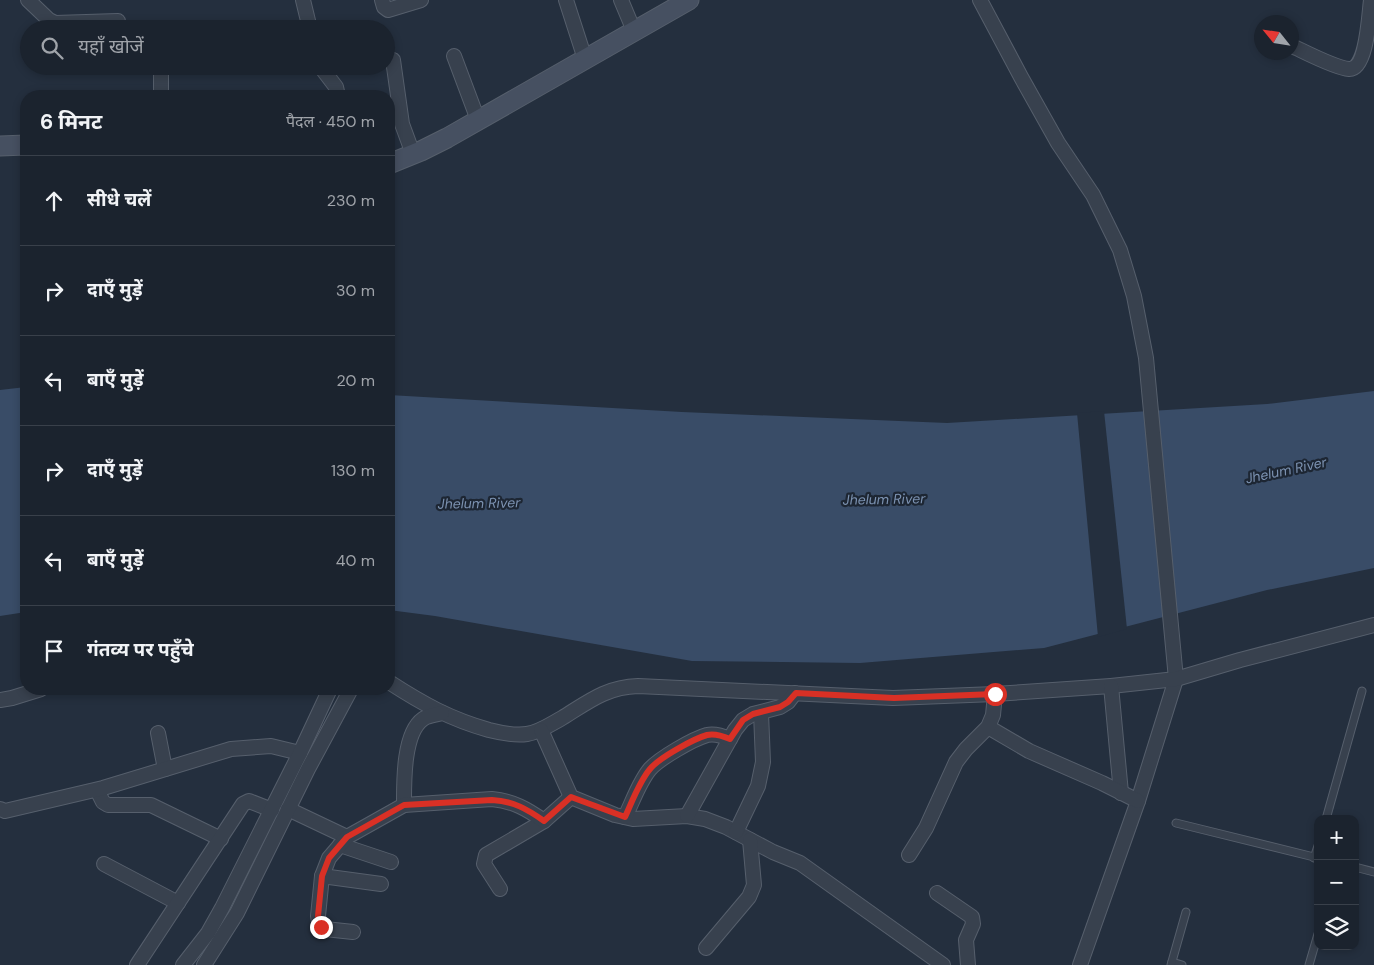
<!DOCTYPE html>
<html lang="hi">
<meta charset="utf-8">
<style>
body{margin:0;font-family:"DM Sans","Noto Sans Devanagari",sans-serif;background:#282f3a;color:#f1f3f6}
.controls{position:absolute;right:15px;bottom:15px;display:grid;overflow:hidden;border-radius:10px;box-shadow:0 2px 8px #0003}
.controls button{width:45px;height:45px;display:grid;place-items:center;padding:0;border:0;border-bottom:1px solid #39404a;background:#1b232e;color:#f1f3f6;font:25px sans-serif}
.compass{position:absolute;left:1254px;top:15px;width:45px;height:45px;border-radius:50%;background:#1b232e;box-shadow:0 2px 8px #0003;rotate:300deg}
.stop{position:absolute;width:15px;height:15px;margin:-11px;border:4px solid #d93025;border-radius:50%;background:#fff}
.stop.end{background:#d93025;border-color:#fff;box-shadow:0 1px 5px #0008}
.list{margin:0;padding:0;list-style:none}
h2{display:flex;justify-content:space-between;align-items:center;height:65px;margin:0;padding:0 20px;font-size:21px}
h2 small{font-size:16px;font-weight:400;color:#a0a4aa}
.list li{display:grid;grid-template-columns:32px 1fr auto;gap:15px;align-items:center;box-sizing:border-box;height:90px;padding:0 20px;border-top:1px solid #39404a}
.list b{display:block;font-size:19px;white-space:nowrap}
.list em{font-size:16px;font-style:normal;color:#a0a4aa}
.icon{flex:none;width:28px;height:28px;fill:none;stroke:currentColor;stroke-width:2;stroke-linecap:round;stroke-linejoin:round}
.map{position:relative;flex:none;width:1374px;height:965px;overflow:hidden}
.search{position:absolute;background:#1b232e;box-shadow:0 2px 8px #0003;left:20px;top:20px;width:375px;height:55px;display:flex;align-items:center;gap:12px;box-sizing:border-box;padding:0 18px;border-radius:28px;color:#a0a4aa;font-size:19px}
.panel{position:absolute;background:#1b232e;box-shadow:0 2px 8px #0003;left:20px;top:90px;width:375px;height:605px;border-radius:20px}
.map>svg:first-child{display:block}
.water{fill:#394c67}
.pier{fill:#242f3e}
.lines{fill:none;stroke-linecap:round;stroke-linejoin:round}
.lane-casing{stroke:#565f6c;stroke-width:9}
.street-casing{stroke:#565f6c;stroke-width:16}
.secondary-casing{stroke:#565f6c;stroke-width:21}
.lane{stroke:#38414e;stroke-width:7}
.street{stroke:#38414e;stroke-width:14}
.secondary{stroke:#465061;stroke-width:19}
.route{stroke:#d93025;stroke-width:6}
.labels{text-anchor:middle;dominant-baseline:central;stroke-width:4.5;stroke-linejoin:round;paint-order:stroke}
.water-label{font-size:14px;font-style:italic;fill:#7c92b1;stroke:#1d2633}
</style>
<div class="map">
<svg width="1374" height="965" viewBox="0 0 1374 965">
<rect width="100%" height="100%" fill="#242f3e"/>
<g class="water">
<polygon points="26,387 26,612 0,616 0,390"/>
<polygon points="1374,391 1374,568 1267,590 1044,648 860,663 692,661 435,616 389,610 389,395 682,412 947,423 1267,404"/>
</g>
<polygon class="pier" points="1104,411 1127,629 1098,637 1077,413"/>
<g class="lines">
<defs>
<g id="lane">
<polyline points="1326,819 1362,691"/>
<polyline points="1176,823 1318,858"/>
<polyline points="1314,858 1318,846"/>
<polyline points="1355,867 1374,872"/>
<polyline points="1172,962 1182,965"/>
<polyline points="1171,965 1186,912"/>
<polyline points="1309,965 1318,934"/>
</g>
<g id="street">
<polyline points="28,0 49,20 55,23 118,21"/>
<polyline points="303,0 310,29"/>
<polyline points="382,0 384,7 388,10 421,0"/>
<polyline points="566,0 585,59"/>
<polyline points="621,0 634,31"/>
<polyline points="980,0 1021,77 1058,143 1093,195 1120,250 1134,296 1146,358 1176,679 1138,801 1080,965"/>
<path d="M1292 46C1305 52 1335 68 1349 69 1367 70 1369 14 1371 0"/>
<polyline points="454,56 478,120"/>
<polyline points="393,60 402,124 413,154"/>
<polyline points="320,66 336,87 338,96"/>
<polyline points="161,96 161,68"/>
<path d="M389 682C423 704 450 719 489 730 501 733 514 736 527 734 540 732 551 724 562 718 588 702 606 687 638 686L893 698 995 694 1111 686 1176 679 1240 660 1374 625"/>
<polyline points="1111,686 1121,793"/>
<polyline points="0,700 12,698 41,689"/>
<polyline points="988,727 1029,751 1102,783 1138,801"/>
<polyline points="541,730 571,797 615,815 633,819 687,816 705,819 726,827 773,852 800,863 943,965"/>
<polyline points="158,733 165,769"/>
<polyline points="97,790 103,802 108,805 151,805 221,839"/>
<path d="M404 805C404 783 403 733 423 719 428 715 436 715 442 713"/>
<polyline points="0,809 5,811 103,788 231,749 271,746 300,753"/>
<polyline points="288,809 347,837"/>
<polyline points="687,816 735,730 743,720 753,714 780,707 788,702 795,693"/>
<path d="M625 817C633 801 639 782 650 769 660 758 693 739 707 735 715 733 723 736 730 739"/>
<polyline points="736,832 758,786 763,762 761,713"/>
<polyline points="340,845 391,862"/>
<polyline points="909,855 926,828 956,762 966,749 988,727 993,715 995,694"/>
<polyline points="104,864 178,903"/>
<polyline points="322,876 381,884"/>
<polyline points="500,889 484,864 486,855 544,821 571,797"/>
<polyline points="937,893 972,917 973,924 966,940 968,965"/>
<path d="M353 932 325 929 319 922 318 916 322 876 329 858 347 837 404 805 492 799C513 801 527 809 544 821"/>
<polyline points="706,948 749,897 754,885 750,840"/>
<polyline points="137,965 243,804 249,801 272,810"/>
<polyline points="183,965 208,933 222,908 300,753 330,689"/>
<polyline points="204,965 237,913 308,769 351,689"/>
</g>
<g id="secondary">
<polyline points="0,146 26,145"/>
<polyline points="389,164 421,151 447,138 689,0"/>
</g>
</defs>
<use href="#lane" class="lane-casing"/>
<use href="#street" class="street-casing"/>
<use href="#secondary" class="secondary-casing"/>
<use href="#lane" class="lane"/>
<use href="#street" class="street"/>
<use href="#secondary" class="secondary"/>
</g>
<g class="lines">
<path class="route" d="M321 927 318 916 322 876 329 858 347 837 404 805 492 800C513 801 527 809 544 821L571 797 625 817C632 802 639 782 650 769 659 758 693 739 707 735 715 733 723 736 730 739L743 720 753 714 780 707 788 702 796 693 894 698 995 694"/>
</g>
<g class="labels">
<g class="water-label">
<text transform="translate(1286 470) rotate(-12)">Jhelum River</text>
<text transform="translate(884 499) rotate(-1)">Jhelum River</text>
<text transform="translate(479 503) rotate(-1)">Jhelum River</text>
</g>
</g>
</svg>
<div class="controls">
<button>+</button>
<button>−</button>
<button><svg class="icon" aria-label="layers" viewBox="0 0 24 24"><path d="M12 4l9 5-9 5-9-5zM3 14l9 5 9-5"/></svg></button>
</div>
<svg class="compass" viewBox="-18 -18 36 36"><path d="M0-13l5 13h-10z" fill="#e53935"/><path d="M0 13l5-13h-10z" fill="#a0a4aa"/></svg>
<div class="stop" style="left:995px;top:694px"></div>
<div class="stop end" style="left:321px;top:927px"></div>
<div class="search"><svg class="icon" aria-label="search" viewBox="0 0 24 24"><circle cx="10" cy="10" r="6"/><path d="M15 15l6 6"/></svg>यहाँ खोजें</div>
<section class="panel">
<h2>6 मिनट<small>पैदल · 450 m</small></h2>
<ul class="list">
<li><svg class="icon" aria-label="ahead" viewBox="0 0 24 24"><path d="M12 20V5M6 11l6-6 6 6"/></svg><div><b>सीधे चलें</b></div><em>230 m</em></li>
<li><svg class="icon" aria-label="right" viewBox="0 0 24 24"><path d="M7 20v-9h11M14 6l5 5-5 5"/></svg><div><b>दाएँ मुड़ें</b></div><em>30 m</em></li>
<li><svg class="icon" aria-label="left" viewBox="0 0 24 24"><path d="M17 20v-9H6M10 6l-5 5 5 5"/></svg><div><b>बाएँ मुड़ें</b></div><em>20 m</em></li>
<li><svg class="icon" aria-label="right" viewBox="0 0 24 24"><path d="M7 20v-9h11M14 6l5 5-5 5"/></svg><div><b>दाएँ मुड़ें</b></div><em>130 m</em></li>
<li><svg class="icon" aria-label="left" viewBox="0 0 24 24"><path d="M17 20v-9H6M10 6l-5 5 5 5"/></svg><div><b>बाएँ मुड़ें</b></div><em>40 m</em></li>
<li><svg class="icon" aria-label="arrive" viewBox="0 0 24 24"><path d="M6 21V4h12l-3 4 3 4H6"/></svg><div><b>गंतव्य पर पहुँचे</b></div></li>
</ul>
</section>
</div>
